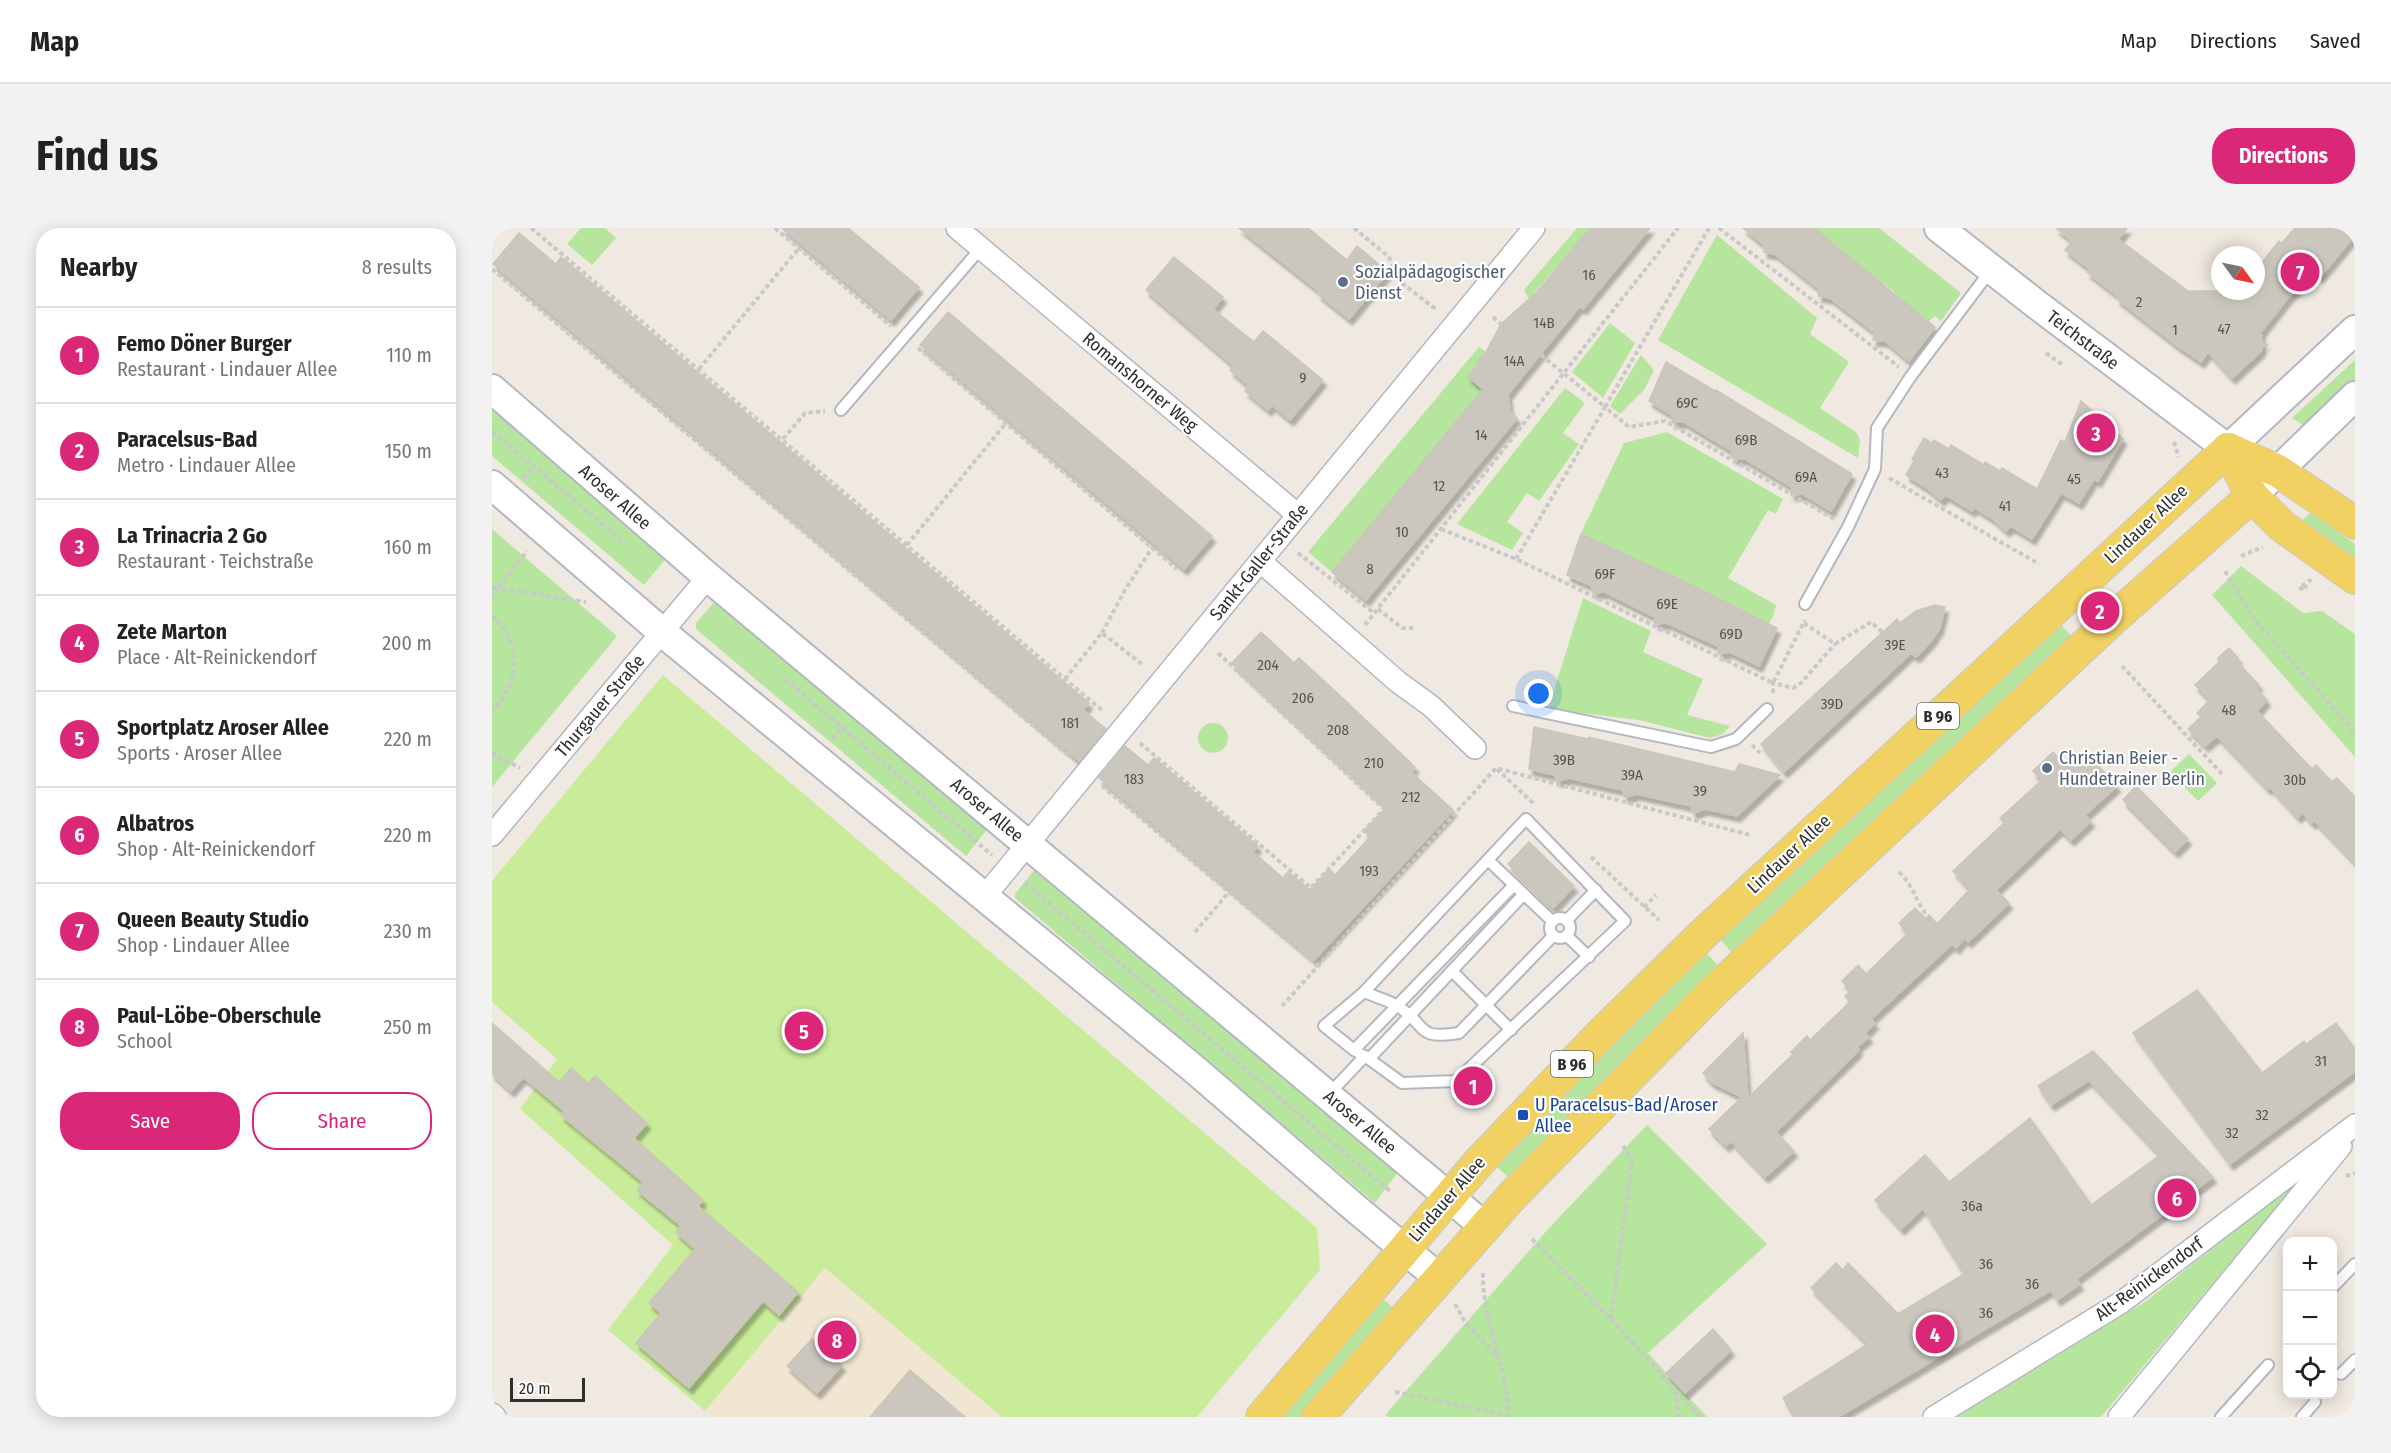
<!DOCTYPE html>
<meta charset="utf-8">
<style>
body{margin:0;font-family:"Fira Sans Condensed",sans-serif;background:#f2f2f2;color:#222}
.controls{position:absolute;right:18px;bottom:18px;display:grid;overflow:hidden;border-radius:12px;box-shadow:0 3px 15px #0003}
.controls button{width:54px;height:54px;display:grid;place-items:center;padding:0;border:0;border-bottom:2px solid #e0e0e0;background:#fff;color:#222;font:30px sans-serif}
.compass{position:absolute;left:1719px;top:18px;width:54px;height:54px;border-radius:50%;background:#fff;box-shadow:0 3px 15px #0003;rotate:123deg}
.scale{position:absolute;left:18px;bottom:15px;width:75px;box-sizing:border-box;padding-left:6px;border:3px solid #2e2e2e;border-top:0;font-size:16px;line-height:21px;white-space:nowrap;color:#2e2e2e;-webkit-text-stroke:4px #fff;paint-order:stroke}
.you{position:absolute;left:1047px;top:466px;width:21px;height:21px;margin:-15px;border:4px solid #fff;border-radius:50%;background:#1a73e8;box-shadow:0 0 0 9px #1a73e833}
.badge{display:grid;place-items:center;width:39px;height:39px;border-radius:50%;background:#db2777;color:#fff;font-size:20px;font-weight:700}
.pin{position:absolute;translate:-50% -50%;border:3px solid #fff;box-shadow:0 2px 6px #0006}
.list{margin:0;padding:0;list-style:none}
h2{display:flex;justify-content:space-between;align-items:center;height:78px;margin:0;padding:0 24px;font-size:26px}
h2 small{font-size:20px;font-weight:400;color:#767676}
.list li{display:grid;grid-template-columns:39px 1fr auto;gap:18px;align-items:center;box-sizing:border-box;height:96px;padding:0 24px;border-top:2px solid #e0e0e0}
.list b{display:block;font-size:22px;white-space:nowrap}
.list p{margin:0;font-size:20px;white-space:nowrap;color:#767676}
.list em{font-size:20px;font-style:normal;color:#767676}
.actions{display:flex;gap:12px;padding:18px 24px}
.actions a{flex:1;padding:14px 0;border:2px solid #db2777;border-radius:24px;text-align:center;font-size:21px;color:#db2777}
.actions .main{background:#db2777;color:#fff}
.icon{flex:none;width:33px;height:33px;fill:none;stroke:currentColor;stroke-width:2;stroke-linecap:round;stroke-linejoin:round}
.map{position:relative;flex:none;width:1863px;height:1189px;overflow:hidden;border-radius:24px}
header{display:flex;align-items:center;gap:36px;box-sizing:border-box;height:84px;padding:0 30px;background:#fff;border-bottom:2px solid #e0e0e0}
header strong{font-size:28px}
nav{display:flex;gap:33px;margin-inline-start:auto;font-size:21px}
.intro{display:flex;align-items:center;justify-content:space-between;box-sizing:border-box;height:144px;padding:0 36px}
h1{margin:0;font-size:42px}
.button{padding:15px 27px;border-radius:24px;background:#db2777;color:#fff;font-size:21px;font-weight:700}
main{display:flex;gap:36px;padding:0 36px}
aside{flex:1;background:#fff;border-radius:24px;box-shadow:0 3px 15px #0003}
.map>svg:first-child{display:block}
.education{fill:#f0e6d1}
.green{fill:#b6e59e}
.pitch{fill:#c9ec9a}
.building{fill:#cbc7bf;stroke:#cbc5ba;stroke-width:1.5;filter:url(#shadow)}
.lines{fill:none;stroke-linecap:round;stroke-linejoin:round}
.lane-casing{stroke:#b4b7c1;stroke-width:14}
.street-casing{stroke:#b4b7c1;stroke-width:24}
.secondary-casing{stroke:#b4b7c1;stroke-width:32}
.primary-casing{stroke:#c9c9c9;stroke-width:34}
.path{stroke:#c9c9c9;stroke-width:4;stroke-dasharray:4.5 3;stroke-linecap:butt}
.lane{stroke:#fff;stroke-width:10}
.street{stroke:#fff;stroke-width:21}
.secondary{stroke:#fff;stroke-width:28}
.primary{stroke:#f2d163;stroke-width:32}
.service-dot{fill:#5c6f8a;stroke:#fff;stroke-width:2}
.transit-dot{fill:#1a4fb4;stroke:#fff;stroke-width:2}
.labels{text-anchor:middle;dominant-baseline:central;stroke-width:4.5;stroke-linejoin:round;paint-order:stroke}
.number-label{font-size:15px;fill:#555452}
.shield{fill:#fff;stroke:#6d6d6d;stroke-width:1.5}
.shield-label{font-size:16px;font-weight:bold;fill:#2e2e2e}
.service-label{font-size:18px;fill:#4e5e75;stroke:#fff;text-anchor:start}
.street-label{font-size:18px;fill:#2e2e2e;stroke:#fff}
.transit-label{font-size:18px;fill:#164399;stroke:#fff;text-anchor:start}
</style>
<header>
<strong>Map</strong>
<nav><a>Map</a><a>Directions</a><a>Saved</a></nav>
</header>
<div class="intro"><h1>Find us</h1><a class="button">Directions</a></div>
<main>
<aside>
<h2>Nearby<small>8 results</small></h2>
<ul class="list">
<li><span class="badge">1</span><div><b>Femo Döner Burger</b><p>Restaurant · Lindauer Allee</p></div><em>110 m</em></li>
<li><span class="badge">2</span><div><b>Paracelsus-Bad</b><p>Metro · Lindauer Allee</p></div><em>150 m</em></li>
<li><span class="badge">3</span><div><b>La Trinacria 2 Go</b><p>Restaurant · Teichstraße</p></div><em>160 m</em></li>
<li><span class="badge">4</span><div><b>Zete Marton</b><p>Place · Alt-Reinickendorf</p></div><em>200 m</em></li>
<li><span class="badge">5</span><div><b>Sportplatz Aroser Allee</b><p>Sports · Aroser Allee</p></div><em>220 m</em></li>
<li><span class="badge">6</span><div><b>Albatros</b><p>Shop · Alt-Reinickendorf</p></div><em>220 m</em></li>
<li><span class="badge">7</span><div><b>Queen Beauty Studio</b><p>Shop · Lindauer Allee</p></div><em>230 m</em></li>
<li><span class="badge">8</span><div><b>Paul-Löbe-Oberschule</b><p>School</p></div><em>250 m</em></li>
</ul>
<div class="actions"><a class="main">Save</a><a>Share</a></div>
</aside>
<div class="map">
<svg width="1863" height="1189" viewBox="0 0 1863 1189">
<defs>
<filter id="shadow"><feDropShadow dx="3.5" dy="6" stdDeviation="1.5" flood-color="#0004"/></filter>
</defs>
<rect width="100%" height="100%" fill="#efe9e1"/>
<polygon class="education" points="333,1040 510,1189 220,1189 213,1183"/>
<g class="green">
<polygon points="89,0 113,0 124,10 100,37 75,16"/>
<polygon points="1085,0 1098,0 1037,71 1032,62"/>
<polygon points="1322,0 1387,0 1469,65 1449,93 1443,88 1437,93 1402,66 1403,64 1348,23 1349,21"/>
<polygon points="1225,7 1325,90 1318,106 1357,134 1328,180 1365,205 1368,212 1366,230 1166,112"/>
<polygon points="1118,95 1143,115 1111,170 1080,144"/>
<polygon points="987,119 994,124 976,149 991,161 840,344 816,324"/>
<polygon points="1149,127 1162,142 1152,162 1128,186 1118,178"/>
<polygon points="1863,132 1863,152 1813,198 1800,190"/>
<polygon points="1073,160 1093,175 1071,205 1087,216 1047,273 1035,265 1015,294 1031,305 1020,322 965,296"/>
<polygon points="0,179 176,328 152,357 0,228"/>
<polygon points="1175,204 1291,271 1284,286 1276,282 1236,350 1284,377 1281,389 1276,396 1089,305 1132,215"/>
<polygon points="1818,285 1863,316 1863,332 1809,294"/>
<polygon points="0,301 125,408 0,559"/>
<polygon points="1749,338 1811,385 1830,383 1863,406 1863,529 1720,367"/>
<polygon points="1091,370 1159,403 1151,424 1211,451 1195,487 1238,498 1231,506 1218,510 1147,492 1056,481"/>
<polygon points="223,373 497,599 474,628 204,401 204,395"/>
<polygon points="1565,392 1583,412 1243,728 1225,708"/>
<circle cx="721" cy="510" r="15"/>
<polygon points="1697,526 1725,555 1706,573 1678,544"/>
<polygon points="543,641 906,944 883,975 523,670 523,666"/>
<polygon points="1211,721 1229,741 1020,953 1002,936"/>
<polygon points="1155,897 1275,1016 1156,1125 1215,1189 896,1189 893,1187 1058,999"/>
<polygon points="1797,960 1801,964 1798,968 1762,1006 1609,1189 1465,1189 1653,1074"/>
<polygon points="888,1068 903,1081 811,1189 786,1189"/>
</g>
<polygon class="pitch" points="171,447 825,1000 828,1042 705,1189 510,1189 333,1040 213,1183 116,1102 181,1017 28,881 65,831 0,774 0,653"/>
<g class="building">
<polygon points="290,0 356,0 427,59 399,92"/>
<polygon points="747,0 816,0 855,32 865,18 896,44 857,91 826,66 828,64"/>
<polygon points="1098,0 1158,0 1091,81 1088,78 1016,166 1018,183 1025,190 874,372 840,344 991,161 976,149 987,135 985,134 994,124 1009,96 1045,64"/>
<polygon points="1251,0 1322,0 1443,99 1417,133 1393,113 1381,112 1382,104 1338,70 1326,68 1327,61 1283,26 1272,24 1272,17"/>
<polygon points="1564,0 1635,0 1626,11 1696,63 1764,63 1764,42 1787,13 1790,15 1803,0 1863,0 1863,7 1828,49 1823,44 1814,55 1812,53 1795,71 1769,104 1771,118 1769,123 1740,150 1716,124 1709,134 1684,117 1625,71 1627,69 1595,44 1598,41 1573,22 1580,13"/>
<polygon points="27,5 64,36 69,29 597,475 591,482 614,501 587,533 1,36"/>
<polygon points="682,29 731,69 721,81 762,114 771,103 831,152 798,192 780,177 776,182 753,163 757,158 738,142 742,138 654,62"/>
<polygon points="456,84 720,308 692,341 428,117"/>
<polygon points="1174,134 1223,163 1224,162 1360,246 1339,283 1311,266 1299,267 1300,259 1253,231 1240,230 1240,223 1192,194 1180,194 1180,187 1157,173"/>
<polygon points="1589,173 1631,211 1606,253 1602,251 1587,275 1569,265 1540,311 1519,298 1514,303 1501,291 1482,279 1480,283 1454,267 1449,272 1435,260 1414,247 1422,233 1420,231 1432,210 1440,215 1442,212 1457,221 1459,217 1492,237 1493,234 1508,243 1510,240 1545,261 1569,212 1573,214"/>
<polygon points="1089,306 1191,353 1285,400 1267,438 1238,424 1226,426 1226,418 1175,395 1163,396 1163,389 1113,364 1101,365 1100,358 1075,347"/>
<polygon points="1443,377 1453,379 1448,400 1440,412 1424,429 1419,425 1292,544 1269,516 1405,391 1408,395 1424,383"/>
<polygon points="769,404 802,435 807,430 843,463 923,539 919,544 961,582 822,732 607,550 633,518 656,537 662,530 766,618 761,624 791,650 796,644 818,662 837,641 843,647 878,609 872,603 895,579 740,435"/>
<polygon points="1737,420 1746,430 1746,435 1767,457 1764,460 1775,472 1765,483 1820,541 1824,537 1840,554 1845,550 1863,569 1863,635 1823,593 1820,595 1810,584 1806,589 1778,559 1776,561 1725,508 1713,518 1696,501 1709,489 1705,485 1718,472 1703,457 1727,434 1726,430"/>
<polygon points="1042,499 1096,511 1097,509 1243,544 1247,536 1288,547 1245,588 1213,581 1201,585 1199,578 1145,566 1133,569 1131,562 1077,550 1065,553 1063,547 1037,541"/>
<polygon points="1561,524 1574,539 1577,535 1582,540 1596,527 1625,558 1593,587 1599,593 1579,612 1568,601 1504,662 1517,675 1476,714 1473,710 1464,720 1460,716 1379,791 1383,795 1373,805 1377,809 1365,819 1367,822 1284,904 1302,923 1273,949 1239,913 1234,918 1217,901 1250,869 1219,854 1211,845 1251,805 1256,870 1301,826 1299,824 1315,808 1318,812 1358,774 1353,768 1359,763 1350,753 1366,737 1374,746 1416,705 1407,695 1423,680 1434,691 1437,687 1445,696 1478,661 1461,643 1512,595 1508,590 1550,552 1541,543"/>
<polygon points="1644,558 1696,611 1683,624 1631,572"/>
<polygon points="1037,614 1082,658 1061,680 1016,636"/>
<polygon points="1705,762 1770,845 1812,813 1814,816 1844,795 1863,821 1863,843 1738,936 1641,805"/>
<polygon points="0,795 67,854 79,840 96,855 103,848 155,895 142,910 211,972 206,978 306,1064 287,1087 271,1073 197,1160 144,1115 169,1085 157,1075 203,1021 184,1004 189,998 145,962 151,954 69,887 72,883 31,849 19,863 0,846"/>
<polygon points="1601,823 1721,949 1584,1051 1588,1056 1565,1072 1559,1062 1346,1189 1302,1189 1291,1170 1376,1116 1319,1060 1344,1035 1351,1042 1356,1035 1406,1086 1472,1046 1431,980 1409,1001 1383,972 1433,927 1457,954 1538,890 1599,977 1668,927 1597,852 1559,877 1546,858"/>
<polygon points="1221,1101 1239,1122 1193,1165 1174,1145"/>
<polygon points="320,1111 350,1137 325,1165 295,1138"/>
<polygon points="418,1142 473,1189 378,1189"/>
</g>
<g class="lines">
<defs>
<g id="lane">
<polyline points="349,182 489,20"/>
<polyline points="1313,376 1356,299 1383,241 1385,200 1419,148 1499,42"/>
<polyline points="1021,478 1219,519 1244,511 1275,481"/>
<polyline points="996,632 1060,693"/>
<circle cx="1068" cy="700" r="10"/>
<polyline points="1075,692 1104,662"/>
<polyline points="1075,708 1097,729"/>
<polyline points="960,743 1019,802"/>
<path d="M872 764C883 769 897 772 907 779 936 798 923 812 967 805L1061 708"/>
<polyline points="862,822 832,798 872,764 1034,591 1133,693 964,853 910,855 877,831 1032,666"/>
<polyline points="877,831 862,822 1022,657"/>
<polyline points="836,867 873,828"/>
<polyline points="1840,1060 1863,1036"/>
<polyline points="1849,1146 1863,1132"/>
<polyline points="1729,1189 1776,1137"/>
<polyline points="1810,1189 1823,1174"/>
</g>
<g id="street">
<polyline points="465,0 806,287"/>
<polyline points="768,333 906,454 939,478 983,520"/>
<polyline points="0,607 216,349"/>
<polyline points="493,668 1042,0"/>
<polyline points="0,1186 3,1189"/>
<polyline points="1442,1189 1630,1074 1863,897"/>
<polyline points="1627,1189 1849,918"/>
</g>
<g id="secondary">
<polyline points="1447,0 1544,76 1736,221 1863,102"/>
<polyline points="0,161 216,349 993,999"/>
<polyline points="0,257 170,404 702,841 863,980 947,1050"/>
<polyline points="1760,268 1863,168"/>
</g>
<g id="primary">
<polyline points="1736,221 1760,268 1790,298 1863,350"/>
<polyline points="1736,221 1786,243 1863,295"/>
<polyline points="770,1189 987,934 1108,807 1210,707 1736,221"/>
<polyline points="826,1189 1021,967 1221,764 1622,390 1760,268"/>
</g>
</defs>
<use href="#lane" class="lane-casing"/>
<use href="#street" class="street-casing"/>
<use href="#secondary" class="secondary-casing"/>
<use href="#primary" class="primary-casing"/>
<g class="path">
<polyline points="39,0 612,484"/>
<polyline points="283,0 399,98"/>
<polyline points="862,0 897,29 907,53 945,82"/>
<polyline points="1227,0 1407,139"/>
<polyline points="0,41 576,527"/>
<polyline points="1001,89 1009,96"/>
<polyline points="1767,110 1778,122"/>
<polyline points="426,120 685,341"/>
<polyline points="1554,125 1571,137"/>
<polyline points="1049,127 1113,179 1217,0"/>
<polyline points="207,141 307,20"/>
<polyline points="0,203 133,315"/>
<polyline points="291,211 313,185 333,183"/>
<polyline points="1682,214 1687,229"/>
<polyline points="31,250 42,238"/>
<polyline points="1397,250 1547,336"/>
<polyline points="949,301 1024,331 1281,455 1313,392"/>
<polyline points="415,317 514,195"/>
<polyline points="806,325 882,385"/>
<polyline points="1749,328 1771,319"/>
<polyline points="1024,331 1113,179 1137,199 1173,193 1342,291"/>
<polyline points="1733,343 1762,391 1858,498 1863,507"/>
<polyline points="0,359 6,360 35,323"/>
<polyline points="1812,360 1819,351"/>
<polyline points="1807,361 1812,360 1811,355"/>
<polyline points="0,369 6,360 94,374"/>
<polyline points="886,381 910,400 923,400"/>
<path d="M0 388C31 415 29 454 0 483"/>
<polyline points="1312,395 1343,416 1379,394 1390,404"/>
<polyline points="873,397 1186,0"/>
<polyline points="610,405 633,362 660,320"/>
<polyline points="1630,438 1731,547"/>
<polyline points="293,451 500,627"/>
<polyline points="573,451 610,405 651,437"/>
<polyline points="1281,465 1281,455 1301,460 1309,455 1343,416"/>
<polyline points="341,511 351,498"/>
<polyline points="648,515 819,660 892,581 724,423"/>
<polyline points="1260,517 1268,525"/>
<polyline points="0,525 28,540"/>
<polyline points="1005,541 1041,575"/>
<polyline points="610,558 826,738"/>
<polyline points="1099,629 1167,692"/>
<path d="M1407 644C1422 658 1423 673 1436 689"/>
<polyline points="533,655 899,964"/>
<polyline points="1152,679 1164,667"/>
<polyline points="703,704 737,664"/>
<polyline points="790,778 1004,540 1258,607"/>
<polyline points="1216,846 1217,850 1222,851"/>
<polyline points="1854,948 1863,945"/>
<polyline points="1040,1011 1119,1091 1208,1189"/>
<path d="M991 1045C990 1081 1005 1116 1012 1152 1014 1164 1018 1176 1016 1189"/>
<polyline points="963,1076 973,1094 1007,1131"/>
<polyline points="1119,1091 1140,933 1130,916"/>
<polyline points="1183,1163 1187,1189"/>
<polyline points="903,1164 1016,1187"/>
</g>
<use href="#lane" class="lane"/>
<use href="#street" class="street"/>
<use href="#secondary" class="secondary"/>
<use href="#primary" class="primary"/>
</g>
<g class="service-dot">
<circle cx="851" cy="54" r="6"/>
<circle cx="1555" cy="540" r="6"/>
</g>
<rect class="transit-dot" x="1025" y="881" width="12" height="12" rx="3"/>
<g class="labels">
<g class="number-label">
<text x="1097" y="47">16</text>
<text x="1647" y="74">2</text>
<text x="1052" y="95">14B</text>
<text x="1732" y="101">47</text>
<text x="1683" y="102">1</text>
<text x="1022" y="133">14A</text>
<text x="811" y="150">9</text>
<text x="1195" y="175">69C</text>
<text x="989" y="207">14</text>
<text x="1254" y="212">69B</text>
<text x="1450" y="245">43</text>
<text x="1314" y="249">69A</text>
<text x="1582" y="251">45</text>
<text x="947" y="258">12</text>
<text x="1513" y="278">41</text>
<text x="910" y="304">10</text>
<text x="878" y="341">8</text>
<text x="1113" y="346">69F</text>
<text x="1175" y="376">69E</text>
<text x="1239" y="406">69D</text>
<text x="1403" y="417">39E</text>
<text x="776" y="437">204</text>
<text x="811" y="470">206</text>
<text x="1340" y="476">39D</text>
<text x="1737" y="482">48</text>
<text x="578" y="495">181</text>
<text x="846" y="502">208</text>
<text x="1072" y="532">39B</text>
<text x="882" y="535">210</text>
<text x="1140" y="547">39A</text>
<text x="642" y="551">183</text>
<text x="1803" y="552">30b</text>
<text x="1208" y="563">39</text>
<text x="919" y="569">212</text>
<text x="877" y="643">193</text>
<text x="1829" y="833">31</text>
<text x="1770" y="887">32</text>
<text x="1740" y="905">32</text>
<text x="1480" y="978">36a</text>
<text x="1494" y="1036">36</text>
<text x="1540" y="1056">36</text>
<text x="1494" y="1085">36</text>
</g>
<g class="shield">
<rect x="1425" y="475" width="42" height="26" rx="4.5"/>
<rect x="1059" y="823" width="42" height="26" rx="4.5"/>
</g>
<g class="shield-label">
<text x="1446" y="488">B 96</text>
<text x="1080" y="836">B 96</text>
</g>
<g class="service-label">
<text x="863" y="44">Sozialpädagogischer<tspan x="863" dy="21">Dienst</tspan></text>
<text x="1567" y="530">Christian Beier -<tspan x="1567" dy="21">Hundetrainer Berlin</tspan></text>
</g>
<g class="street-label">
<text transform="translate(1591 112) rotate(37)">Teichstraße</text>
<text transform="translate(648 154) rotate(40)">Romanshorner Weg</text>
<text transform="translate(123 269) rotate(41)">Aroser Allee</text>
<text transform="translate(1654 296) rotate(-43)">Lindauer Allee</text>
<text transform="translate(767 334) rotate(-51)">Sankt-Galler-Straße</text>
<text transform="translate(108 478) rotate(-50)">Thurgauer Straße</text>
<text transform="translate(495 582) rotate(40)">Aroser Allee</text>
<text transform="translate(1297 626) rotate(-43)">Lindauer Allee</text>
<text transform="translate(868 894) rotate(40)">Aroser Allee</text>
<text transform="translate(955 971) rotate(-49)">Lindauer Allee</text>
<text transform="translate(1657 1051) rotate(-36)">Alt-Reinickendorf</text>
</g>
<g class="transit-label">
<text x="1043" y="877">U Paracelsus-Bad/Aroser<tspan x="1043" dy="21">Allee</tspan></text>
</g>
</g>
</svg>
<div class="controls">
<button>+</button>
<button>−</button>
<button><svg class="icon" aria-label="locate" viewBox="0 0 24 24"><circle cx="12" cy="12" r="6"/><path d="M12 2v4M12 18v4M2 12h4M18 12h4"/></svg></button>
</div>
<svg class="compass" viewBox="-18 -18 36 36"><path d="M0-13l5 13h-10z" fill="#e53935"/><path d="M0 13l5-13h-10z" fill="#767676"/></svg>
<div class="scale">20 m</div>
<div class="you"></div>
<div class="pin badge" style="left:981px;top:858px">1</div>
<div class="pin badge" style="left:1608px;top:383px">2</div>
<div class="pin badge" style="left:1604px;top:205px">3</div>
<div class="pin badge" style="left:1443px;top:1106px">4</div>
<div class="pin badge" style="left:312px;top:803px">5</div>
<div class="pin badge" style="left:1685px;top:970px">6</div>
<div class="pin badge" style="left:1808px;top:44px">7</div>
<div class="pin badge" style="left:345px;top:1112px">8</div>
</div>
</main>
